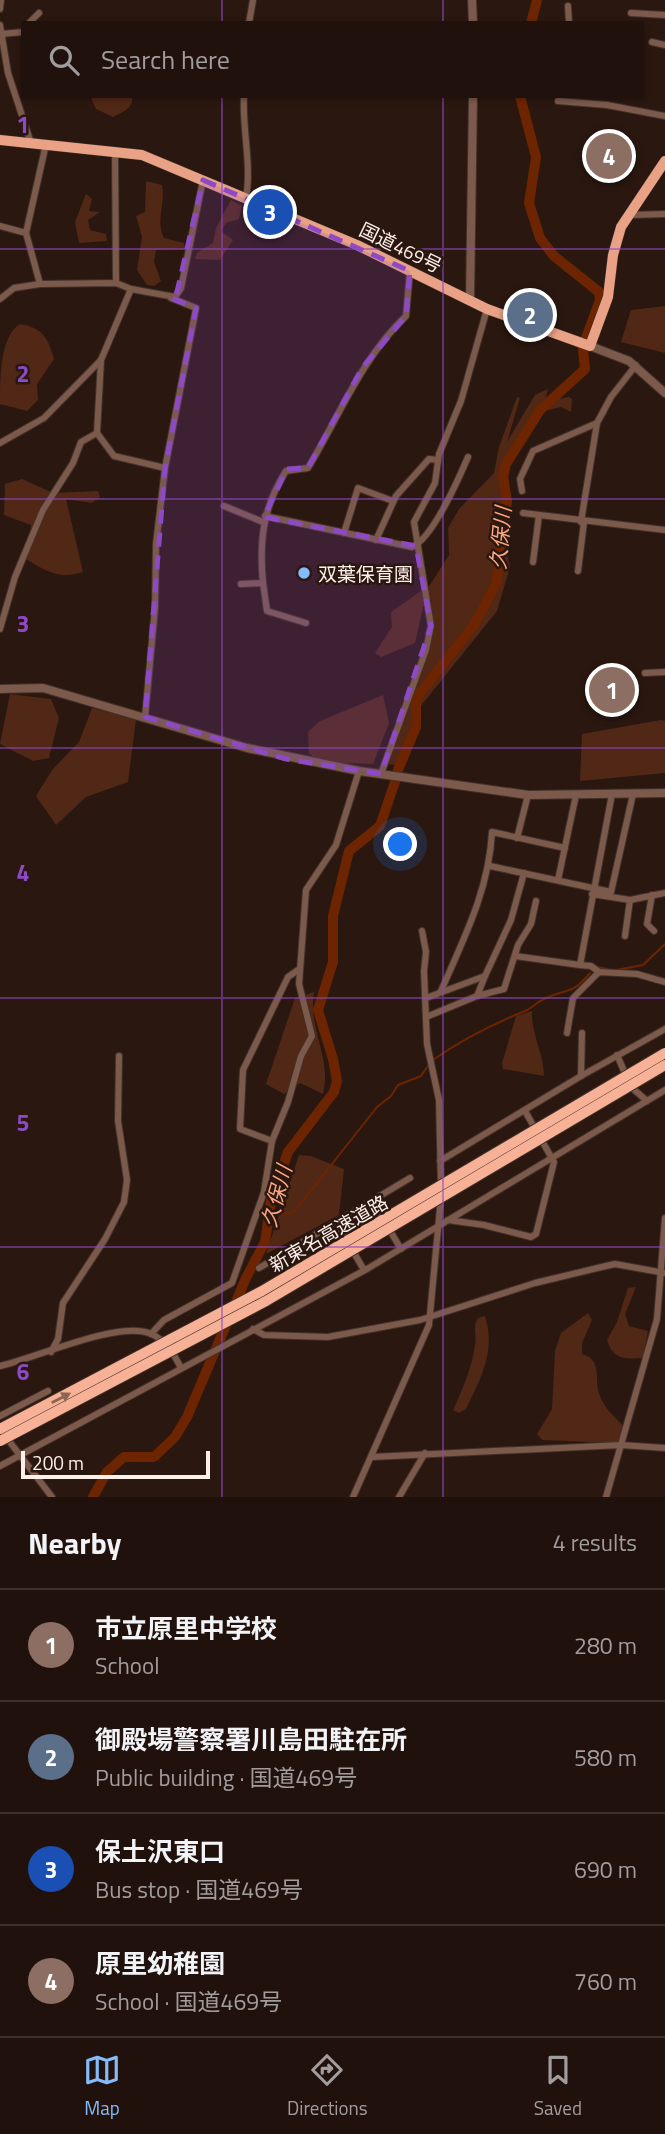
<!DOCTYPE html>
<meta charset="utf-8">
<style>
body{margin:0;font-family:"Titillium Web","Noto Sans JP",sans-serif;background:#281a15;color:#f1f3f6}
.scale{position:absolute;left:21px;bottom:18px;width:189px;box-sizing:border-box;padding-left:7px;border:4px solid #fdefea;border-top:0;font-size:19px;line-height:24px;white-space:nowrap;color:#fdefea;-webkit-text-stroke:5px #2a1710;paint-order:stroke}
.you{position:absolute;left:401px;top:845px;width:24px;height:24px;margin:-18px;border:5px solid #fff;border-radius:50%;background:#1a73e8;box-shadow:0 0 0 10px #1a73e833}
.badge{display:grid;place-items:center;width:46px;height:46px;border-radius:50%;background:#85bbfb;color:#fff;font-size:23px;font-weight:700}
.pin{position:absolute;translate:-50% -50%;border:4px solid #fff;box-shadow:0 2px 7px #0006}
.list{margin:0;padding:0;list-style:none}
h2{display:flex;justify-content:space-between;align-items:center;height:91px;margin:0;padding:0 28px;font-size:30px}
h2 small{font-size:23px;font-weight:400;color:#a29d9d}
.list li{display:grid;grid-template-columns:46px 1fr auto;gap:21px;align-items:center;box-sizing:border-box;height:112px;padding:0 28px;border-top:2px solid #3d312d}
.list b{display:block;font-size:26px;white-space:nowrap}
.list p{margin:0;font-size:23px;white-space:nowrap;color:#a29d9d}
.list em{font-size:23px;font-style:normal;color:#a29d9d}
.icon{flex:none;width:38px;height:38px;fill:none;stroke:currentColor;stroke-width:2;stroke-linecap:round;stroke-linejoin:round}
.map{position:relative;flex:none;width:665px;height:1497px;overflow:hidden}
.search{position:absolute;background:#20110c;box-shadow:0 2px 5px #0004;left:21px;right:21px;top:21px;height:77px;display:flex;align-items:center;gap:18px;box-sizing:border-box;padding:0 24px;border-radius:0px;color:#a29d9d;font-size:26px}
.sheet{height:539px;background:#20110c}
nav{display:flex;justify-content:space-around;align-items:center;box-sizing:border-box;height:98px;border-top:2px solid #3d312d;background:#20110c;font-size:19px;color:#a29d9d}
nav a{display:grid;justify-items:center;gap:4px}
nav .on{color:#85bbfb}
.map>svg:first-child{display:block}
.green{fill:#512716}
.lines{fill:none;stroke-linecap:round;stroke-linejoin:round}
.stream{stroke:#6d2400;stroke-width:2}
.river{stroke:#6d2400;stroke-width:10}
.minor-casing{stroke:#43312a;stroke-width:8}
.tertiary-casing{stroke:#43312a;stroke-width:10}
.trunk-casing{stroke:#43312a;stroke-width:11}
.minor{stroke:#7b594b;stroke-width:6}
.tertiary{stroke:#7b594b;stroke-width:8}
.trunk{stroke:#e9a286;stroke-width:10}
.motorway-bridge-casing{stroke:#43312a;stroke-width:12;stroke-linecap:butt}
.motorway-bridge{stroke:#f7b196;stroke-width:10}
.oneway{fill:#906453}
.marked{fill:#8e49c5;fill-opacity:0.2;stroke:#8e49c5;stroke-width:5;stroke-dasharray:14 9;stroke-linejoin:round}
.grid{fill:none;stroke:#8e49c5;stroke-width:2;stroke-opacity:0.55}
.poi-dot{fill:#85bbfb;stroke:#2a1710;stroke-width:2.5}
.labels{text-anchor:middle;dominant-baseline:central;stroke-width:5;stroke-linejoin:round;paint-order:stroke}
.street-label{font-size:19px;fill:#fdefea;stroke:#2a1710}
.poi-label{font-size:19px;fill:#fdefea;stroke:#2a1710;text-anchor:start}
.water-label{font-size:21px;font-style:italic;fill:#fda683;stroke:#2a1710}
.grid-label{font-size:23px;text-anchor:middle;font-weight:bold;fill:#8e49c5;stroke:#2a1710;stroke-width:5;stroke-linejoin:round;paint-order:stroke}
</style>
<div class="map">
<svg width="665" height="1497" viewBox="0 0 665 1497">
<rect width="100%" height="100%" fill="#2a1710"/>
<g class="green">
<path d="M90 96H132C134 109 122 112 113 117L96 109Z"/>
<path d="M146 181 162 185C166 203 155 221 164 238L184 243 185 249 156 250 154 262 161 281 154 286 147 285 137 270 142 237 136 216 145 212Z"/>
<polygon points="86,194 92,199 89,211 100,212 88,220 90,230 106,234 107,241 79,243 75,222"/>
<polygon points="231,200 242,206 239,219 226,223 221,231 233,240 220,260 195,259 197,253 213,243 216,228"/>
<polygon points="665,306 665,353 621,342 631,310"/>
<path d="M20 324C42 327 49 339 54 359L37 384 38 400 27 411 0 404C0 378 0 336 20 324Z"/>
<polygon points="548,389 545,401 569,397 572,399 571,412 561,407 536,413 506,458 511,499 502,533 510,567 497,611 420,707 419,728 403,766 388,764 388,758 429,650 433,626 428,588 449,555 448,528 459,509 494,473 499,447 517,397 520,398 507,442 535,395"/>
<path d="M22 479 53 493 98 491 100 497 92 503 66 499 83 572C59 580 46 571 26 559L31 525 4 515 5 484Z"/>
<polygon points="421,591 424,603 415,643 381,657 375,653 392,627 391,612"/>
<polygon points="10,694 51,699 59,718 49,758 33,761 0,744"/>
<polygon points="383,695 389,723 373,764 319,762 309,753 308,732 320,721"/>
<polygon points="92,708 136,719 128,782 86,797 56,825 36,796 52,770 79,742"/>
<polygon points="661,720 665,721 665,773 580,781 582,734"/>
<path d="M314 992C308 1031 332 1057 323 1094L300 1083 284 1094 266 1084 295 998Z"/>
<path d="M532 1011C531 1034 544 1054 544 1076L503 1069 502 1063 516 1016Z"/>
<polygon points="299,1155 311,1156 344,1169 339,1215 266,1254"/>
<path d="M636 1287 625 1314 629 1326 648 1331 643 1358C625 1359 613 1360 607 1340L617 1322 628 1288Z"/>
<path d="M588 1313 592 1320 582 1343V1354C604 1361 593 1379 600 1396 605 1409 615 1417 624 1427L617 1443 542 1440 537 1434 552 1409 555 1351 561 1333Z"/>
<path d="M485 1316C496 1351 481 1378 466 1409L459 1413 453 1410C462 1390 472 1368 475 1345 477 1334 472 1328 478 1318Z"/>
</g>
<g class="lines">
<g class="stream">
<polyline points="598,967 607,969"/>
<polyline points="616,970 643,965 665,944"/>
<path d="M433 1060C462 1039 493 1024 525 1011 532 1008 537 1002 544 999 568 987 570 997 590 973"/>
<polyline points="269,1216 294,1212 377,1107 391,1096 398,1085 421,1076 428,1066"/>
</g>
<g class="river">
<polyline points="531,23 537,0"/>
<polyline points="520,96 536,157 529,203 540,238 554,256 599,292 600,300 586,338"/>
<polyline points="398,770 416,727 416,702 420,693 474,625 496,584 507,501 503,477 506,464 540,410 585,369 583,350"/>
<polyline points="93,1497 107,1472 124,1457 154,1457 175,1437 187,1417 246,1278 265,1242 271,1201 288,1152 334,1092 337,1081 333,1059 318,1010 333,962 333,916 349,851 380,826 396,779"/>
</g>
<defs>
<g id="minor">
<polyline points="568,6 569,23"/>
<polyline points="0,9 1,0"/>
<polyline points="631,13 665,15"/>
<polyline points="29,23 39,13"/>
<polyline points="249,23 253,0"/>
<polyline points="0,25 8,73 31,143"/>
<polyline points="1,34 23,32"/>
<polyline points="652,42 665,45"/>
<path d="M244 96C242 130 252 164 246 198"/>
<polyline points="558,101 607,105 665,116"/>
<polyline points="46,144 26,233 40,284 116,283 131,289 175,297 181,288 203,180"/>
<polyline points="115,152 116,283"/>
<polyline points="630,215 665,214"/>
<polyline points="0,226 26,233"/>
<polyline points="0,299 14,288 40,284"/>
<polyline points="97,433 114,456 165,468"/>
<polyline points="0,443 44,418 101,360 131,289"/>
<polyline points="522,491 520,479 533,451 597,423 611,397 636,365"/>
<polyline points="224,506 263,522"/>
<polyline points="523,513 665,530"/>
<path d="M265 516 412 547C433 538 459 478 468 457"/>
<polyline points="581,522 597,423"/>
<polyline points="344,533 358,488 393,501"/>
<polyline points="376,540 396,496 429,459 438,460"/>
<polyline points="533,562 539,515"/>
<polyline points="578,571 584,522"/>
<polyline points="263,583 267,611 306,623"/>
<path d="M241 584 263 583C259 541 263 507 286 471L308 468C340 415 361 359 406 316L410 271"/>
<polyline points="0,629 15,577 43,510 73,463 81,442 97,433 101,360"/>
<polyline points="645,673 665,672"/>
<polyline points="145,717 155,608 156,544 165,468 196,308 171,298"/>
<polyline points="381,774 426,650 431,626 414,522 435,483 439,454 461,401 487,309"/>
<polyline points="517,838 528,795"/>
<polyline points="490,866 611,892 633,794"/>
<polyline points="558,880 576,795"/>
<polyline points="592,894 630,900 665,893"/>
<polyline points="652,895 647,924 654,931"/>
<polyline points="422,931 426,952 424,971 427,1044 439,1100 441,1186"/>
<polyline points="625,936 630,900"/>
<polyline points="515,956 580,965"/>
<polyline points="599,972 591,966 580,965 612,794"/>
<path d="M441 991C464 938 489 890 492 832L565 848"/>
<polyline points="477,996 504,989 518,945 531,924 536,901"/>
<polyline points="426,998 485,976 511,920 524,873"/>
<polyline points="426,1017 477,996 485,976"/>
<polyline points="567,1033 573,998 599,972 637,974 665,982"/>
<polyline points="617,1055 631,1087 647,1101"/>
<polyline points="581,1076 582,1033"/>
<polyline points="272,1141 288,1102 301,1056 312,1036 299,984 306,890 336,845 359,771"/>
<polyline points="440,1161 581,1076 665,1029"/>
<polyline points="372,1201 401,1249"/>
<polyline points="448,1220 484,1225 531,1237 536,1234 554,1162 525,1111"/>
<polyline points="336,1222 364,1270"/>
<polyline points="259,1268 410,1178"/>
<polyline points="253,1329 264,1335 328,1337 420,1320 535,1283 606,1266 615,1264 665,1273"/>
<polyline points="151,1334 164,1320 232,1283 264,1192 272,1141 240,1129 243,1070 288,977 298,970"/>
<polyline points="51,1352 58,1339 63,1303 105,1239 124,1202 127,1180 118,1121 119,1056"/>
<path d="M0 1366C36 1358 117 1321 149 1333 165 1339 174 1354 181 1368"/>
<polyline points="0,1416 48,1391"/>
<polyline points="6,1437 52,1497"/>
<polyline points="372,1457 621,1445 665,1448"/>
<polyline points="0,1466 367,1269 665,1090"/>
<polyline points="353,1497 429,1325 441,1197"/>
<polyline points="399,1497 425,1453"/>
<polyline points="606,1497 657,1319 665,1218"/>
</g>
<g id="tertiary">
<polyline points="472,0 473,23"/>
<polyline points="470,300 473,96"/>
<polyline points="590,346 629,361 665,393"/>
<polyline points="0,689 43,688 247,748 359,771 528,795 665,793"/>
</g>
<polyline id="trunk" points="0,140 142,155 357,245 487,309 590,346 608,297 613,255 621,227 665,161"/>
</defs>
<use href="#minor" class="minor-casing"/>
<use href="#tertiary" class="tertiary-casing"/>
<use href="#trunk" class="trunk-casing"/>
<use href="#minor" class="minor"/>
<use href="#tertiary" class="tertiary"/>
<use href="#trunk" class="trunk"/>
<defs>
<g id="motorway-bridge">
<polyline points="0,1429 262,1291 665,1053"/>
<polyline points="0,1441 266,1301 665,1065"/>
</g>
</defs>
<use href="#motorway-bridge" class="motorway-bridge-casing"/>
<use href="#motorway-bridge" class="motorway-bridge"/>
</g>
<defs><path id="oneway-solid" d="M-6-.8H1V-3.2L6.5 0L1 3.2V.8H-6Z" transform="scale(1.75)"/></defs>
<use class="oneway" href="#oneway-solid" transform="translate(61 1398) rotate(-27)"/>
<path class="marked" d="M203 180 410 271 406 316 362 368 308 468 287 469 264 517 416 546 431 626 381 774 286 759 145 717 165 468 196 308 171 298 176 296Z"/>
<path class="grid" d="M222 0V23M443 0V23M222 96V1497M443 96V1497M0 249H665M0 499H665M0 748H665M0 998H665M0 1247H665"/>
<circle class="poi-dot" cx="304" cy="573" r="7"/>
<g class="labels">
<g class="street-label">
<text transform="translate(401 247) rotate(26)">国道469号</text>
<text transform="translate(328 1233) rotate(-30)">新東名高速道路</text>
</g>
<g class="poi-label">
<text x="318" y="573">双葉保育園</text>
</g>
<g class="water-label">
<text transform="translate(500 538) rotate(-85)">久保川</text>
<text transform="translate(276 1196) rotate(-75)">久保川</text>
</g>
</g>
<g class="grid-label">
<text x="23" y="133">1</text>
<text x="23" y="382">2</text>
<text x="23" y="632">3</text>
<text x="23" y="881">4</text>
<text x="23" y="1131">5</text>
<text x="23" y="1380">6</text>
</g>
</svg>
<div class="scale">200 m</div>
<div class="you"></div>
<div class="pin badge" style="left:612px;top:690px;background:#8d6e63">1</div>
<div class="pin badge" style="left:530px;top:315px;background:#5c6f8a">2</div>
<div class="pin badge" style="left:270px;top:212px;background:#1a4fb4">3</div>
<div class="pin badge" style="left:609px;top:156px;background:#8d6e63">4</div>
<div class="search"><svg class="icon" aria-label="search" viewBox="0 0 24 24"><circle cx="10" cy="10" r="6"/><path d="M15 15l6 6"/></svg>Search here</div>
</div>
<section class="sheet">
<h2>Nearby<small>4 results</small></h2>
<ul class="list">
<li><span class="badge" style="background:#8d6e63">1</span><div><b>市立原里中学校</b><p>School</p></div><em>280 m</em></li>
<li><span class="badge" style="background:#5c6f8a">2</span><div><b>御殿場警察署川島田駐在所</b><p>Public building · 国道469号</p></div><em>580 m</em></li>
<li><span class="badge" style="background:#1a4fb4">3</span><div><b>保土沢東口</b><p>Bus stop · 国道469号</p></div><em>690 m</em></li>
<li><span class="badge" style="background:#8d6e63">4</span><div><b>原里幼稚園</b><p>School · 国道469号</p></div><em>760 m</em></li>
</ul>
</section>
<nav>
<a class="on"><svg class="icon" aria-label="map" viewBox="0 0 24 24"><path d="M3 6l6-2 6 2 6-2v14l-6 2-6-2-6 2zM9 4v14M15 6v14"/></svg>Map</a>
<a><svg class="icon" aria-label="directions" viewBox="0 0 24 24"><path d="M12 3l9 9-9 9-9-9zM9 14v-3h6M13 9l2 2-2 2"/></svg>Directions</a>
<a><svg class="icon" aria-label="saved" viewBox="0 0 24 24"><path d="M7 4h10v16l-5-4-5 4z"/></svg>Saved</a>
</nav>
